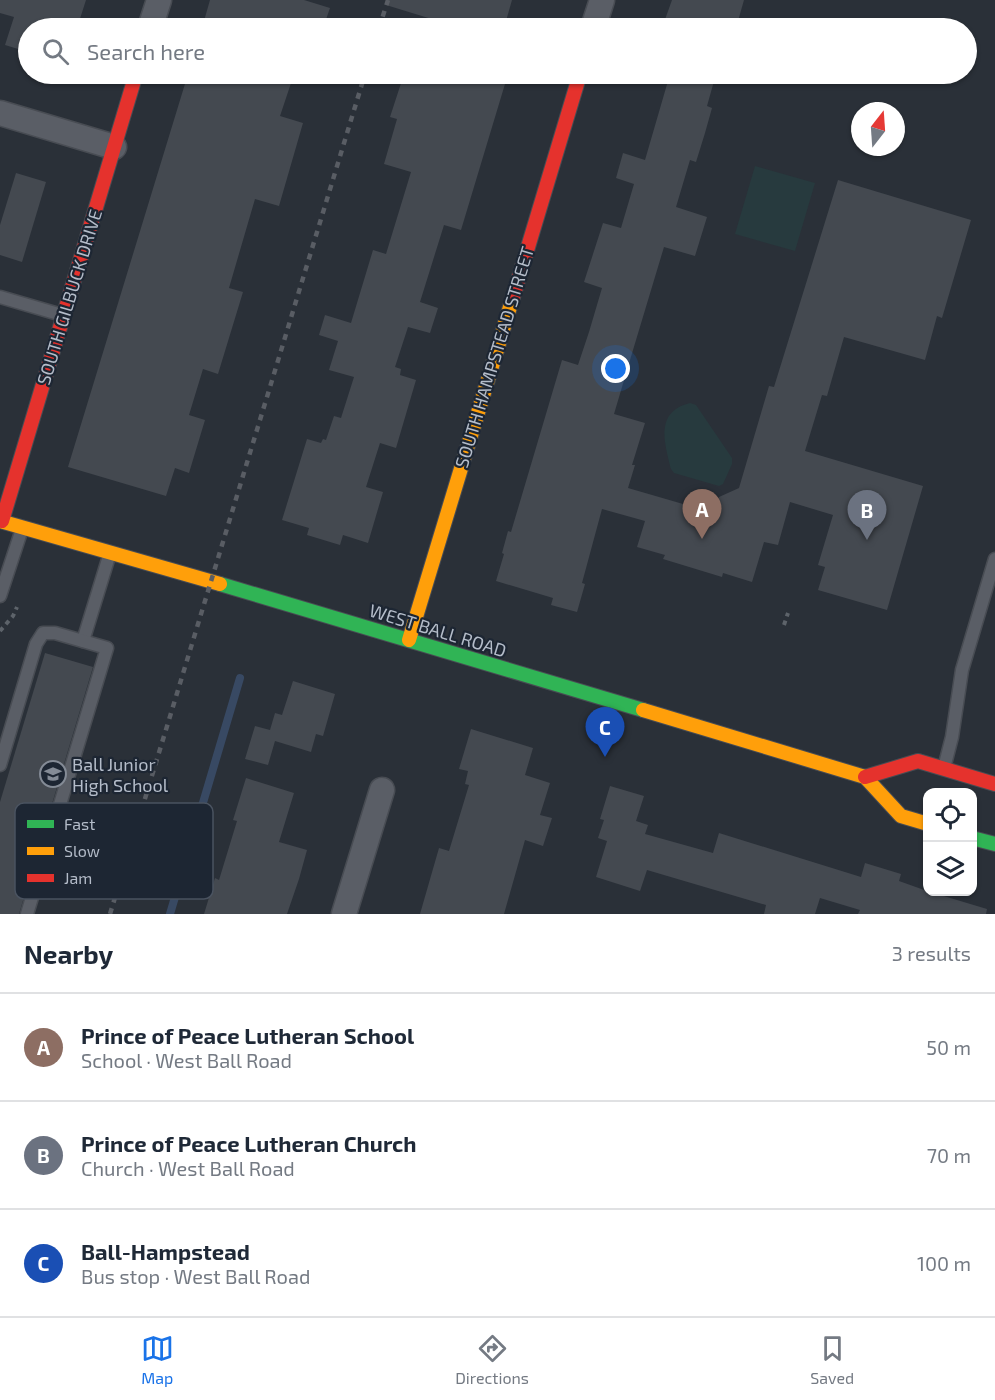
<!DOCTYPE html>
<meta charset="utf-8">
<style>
body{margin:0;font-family:"Exo 2",sans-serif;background:#f2f2f3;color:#1f2937}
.controls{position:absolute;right:18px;bottom:18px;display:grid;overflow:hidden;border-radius:12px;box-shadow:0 2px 4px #0004}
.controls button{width:54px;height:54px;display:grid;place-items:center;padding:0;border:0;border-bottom:2px solid #e0e1e3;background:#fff;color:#1f2937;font:30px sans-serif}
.compass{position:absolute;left:851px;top:102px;width:54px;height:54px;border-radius:50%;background:#fff;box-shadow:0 2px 4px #0004;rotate:17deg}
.you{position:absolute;left:616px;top:369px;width:21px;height:21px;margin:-15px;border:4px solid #fff;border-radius:50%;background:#1a73e8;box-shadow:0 0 0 9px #1a73e833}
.badge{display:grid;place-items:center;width:39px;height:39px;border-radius:50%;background:#1a73e8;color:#fff;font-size:20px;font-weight:700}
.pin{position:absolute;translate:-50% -50px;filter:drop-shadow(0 2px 3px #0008)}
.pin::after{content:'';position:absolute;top:32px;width:21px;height:18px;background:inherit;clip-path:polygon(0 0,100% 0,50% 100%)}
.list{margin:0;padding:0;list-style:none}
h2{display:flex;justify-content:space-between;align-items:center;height:78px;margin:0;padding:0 24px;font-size:26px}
h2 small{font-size:20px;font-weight:400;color:#747a83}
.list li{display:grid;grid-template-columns:39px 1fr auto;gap:18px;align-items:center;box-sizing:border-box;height:108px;padding:0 24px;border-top:2px solid #e0e1e3}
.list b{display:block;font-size:22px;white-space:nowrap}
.list p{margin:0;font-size:20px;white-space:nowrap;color:#747a83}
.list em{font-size:20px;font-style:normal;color:#747a83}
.icon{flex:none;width:33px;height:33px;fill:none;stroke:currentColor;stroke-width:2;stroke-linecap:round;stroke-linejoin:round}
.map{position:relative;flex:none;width:995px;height:914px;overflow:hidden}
.search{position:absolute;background:#fff;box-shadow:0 2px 4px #0004;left:18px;right:18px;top:18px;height:66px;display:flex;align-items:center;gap:15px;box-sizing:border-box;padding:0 21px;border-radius:33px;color:#747a83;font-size:22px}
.sheet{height:402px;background:#fff}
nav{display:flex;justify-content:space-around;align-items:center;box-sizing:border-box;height:84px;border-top:2px solid #e0e1e3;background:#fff;font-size:16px;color:#747a83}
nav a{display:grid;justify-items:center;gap:3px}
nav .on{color:#1a73e8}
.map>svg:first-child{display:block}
.green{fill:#273a3e}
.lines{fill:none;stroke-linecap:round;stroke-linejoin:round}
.stream{stroke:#384963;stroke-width:8}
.building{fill:#444950}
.lane-casing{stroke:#484c53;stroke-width:15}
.street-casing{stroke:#484c53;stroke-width:27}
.fast-casing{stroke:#484c53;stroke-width:16}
.slow-casing{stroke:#484c53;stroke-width:16}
.jam-casing{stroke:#484c53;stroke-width:16}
.path{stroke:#5d636a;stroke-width:4;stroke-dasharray:4.5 4.5;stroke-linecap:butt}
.lane{stroke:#5a5e66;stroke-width:12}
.street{stroke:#5a5e66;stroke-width:24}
.fast{stroke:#30b455;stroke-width:14}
.slow{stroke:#ff9f0a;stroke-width:14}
.jam{stroke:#e5322d;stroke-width:14}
.rail{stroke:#595d64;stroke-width:4.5;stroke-dasharray:6 6;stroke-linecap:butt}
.labels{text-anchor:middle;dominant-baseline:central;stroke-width:4.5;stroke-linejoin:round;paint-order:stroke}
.street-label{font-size:18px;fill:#b4bcc9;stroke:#1d2633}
.poi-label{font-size:18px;fill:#b4bcc9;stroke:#1d2633;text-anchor:start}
.key{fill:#1d2633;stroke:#4a5360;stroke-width:1.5}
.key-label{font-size:16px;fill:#b4bcc9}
</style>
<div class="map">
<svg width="995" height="914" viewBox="0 0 995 914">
<rect width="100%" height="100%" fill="#2a3038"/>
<g class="green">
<polygon points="755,166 815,183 795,251 735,234"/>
<path d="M690 403 696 405 732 458V464L723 484 719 486 674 473 671 469C665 443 654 412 690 403Z"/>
</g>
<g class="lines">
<polyline class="stream" points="170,914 240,678"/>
</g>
<g class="building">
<polygon points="0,0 86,0 77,28 28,28 28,52 5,45 14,17 0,13"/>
<polygon points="210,0 304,0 330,8 323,28 309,28 286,21 284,28 202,28"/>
<polygon points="387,0 512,0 504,28 461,28 386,5"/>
<polygon points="672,0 744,0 736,28 662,28"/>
<polygon points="188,74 294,74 280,116 303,123 279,206 255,199 229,288 243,292 218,374 203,369 189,415 205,420 189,473 175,468 166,496 68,467"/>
<polygon points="404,74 508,74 461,230 444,225 420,302 438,308 430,333 408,327 395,367 401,369 400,375 416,380 396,448 380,443 366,487 383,492 368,543 343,535 340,545 307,535 309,528 282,520 307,439 321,443 323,439 326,440 334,416 341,418 354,377 329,370 338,341 319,335 325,315 351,323 373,250 386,254 411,172 384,164 397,119 390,117"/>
<polygon points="670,74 716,74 707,106 712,108 705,133 696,162 690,160 676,207 707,217 695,256 664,247 633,350 614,414 645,423 632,465 635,465 628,488 714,513 719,497 739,488 769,386 774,387 838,180 971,220 942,318 937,316 925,360 844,337 827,396 822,395 805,451 923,486 887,610 818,590 825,567 818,565 833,515 790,502 778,545 764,542 752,582 723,573 722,577 663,559 665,555 637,547 645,521 602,509 582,583 585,584 577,612 551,605 553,598 496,581 504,554 502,553 508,531 511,532 562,360 578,365 589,332 602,288 584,282 603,223 621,228 634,184 616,178 623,153 645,160"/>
<polygon points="16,173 46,182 22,262 0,255 0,225"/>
<polygon points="45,653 93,667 19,914 0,914 0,802"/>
<polygon points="293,681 335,694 323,736 316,734 311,752 275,741 268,765 245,759 255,726 270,730 275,713 282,715"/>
<polygon points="471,729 533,748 525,775 550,783 540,815 552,818 543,846 525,840 504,914 420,914 439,848 449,851 469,785 465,784 468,771 459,769"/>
<polygon points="246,778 294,793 279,842 307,850 299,879 287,914 204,914 215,878 219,880 237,821 233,820"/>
<polygon points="610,786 644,796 636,821 648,825 645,834 713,853 719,833 861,877 865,863 901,874 899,881 927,891 987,909 986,914 858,914 860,910 820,898 815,914 764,914 766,905 647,870 640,891 596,877 607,841 598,838 604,820 600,819"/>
</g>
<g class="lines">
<defs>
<g id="lane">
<polyline points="0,297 62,315"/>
<polyline points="0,596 22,529"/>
<polyline points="83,641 110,553"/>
<polyline points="0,765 36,644 43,633 55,633 107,648 27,914"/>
<polyline points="944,768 952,737 962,670 995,559"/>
</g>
<g id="street">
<polyline points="150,28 159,0"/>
<polyline points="593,28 602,0"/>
<polyline points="0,113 114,147"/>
<polyline points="344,914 382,790"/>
</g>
<g id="fast">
<polyline points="220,584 643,710"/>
<polyline points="972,838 995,844"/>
</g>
<g id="slow">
<polyline points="0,521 220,584"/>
<polyline points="409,640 513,297"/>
<polyline points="643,710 865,777 901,816 928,824"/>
</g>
<g id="jam">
<polyline points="513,297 580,74"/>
<polyline points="2,521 136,74"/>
<polyline points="865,777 918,761 995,784"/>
</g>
</defs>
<use href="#lane" class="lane-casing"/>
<use href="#street" class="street-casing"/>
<use href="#fast" class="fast-casing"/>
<use href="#slow" class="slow-casing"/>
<use href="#jam" class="jam-casing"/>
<g class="path">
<polyline points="784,625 788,613"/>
<polyline points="0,631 13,616 17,607"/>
</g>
<use href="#lane" class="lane"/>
<use href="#street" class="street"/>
<use href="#fast" class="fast"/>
<use href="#slow" class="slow"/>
<use href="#jam" class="jam"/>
<g class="rail">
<polyline points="379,28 388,0"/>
<polyline points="110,914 365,74"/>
</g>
</g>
<defs>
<symbol id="school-ring" viewBox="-11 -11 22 22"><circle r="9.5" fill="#1d2633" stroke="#848b96" stroke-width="1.5"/><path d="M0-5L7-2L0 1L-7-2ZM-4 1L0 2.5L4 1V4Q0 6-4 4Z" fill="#848b96"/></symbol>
</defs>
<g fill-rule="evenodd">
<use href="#school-ring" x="38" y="759" width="30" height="30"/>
</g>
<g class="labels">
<g class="street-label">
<text transform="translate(69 297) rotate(-73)">SOUTH GILBUCK DRIVE</text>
<text transform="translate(494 357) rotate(-73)">SOUTH HAMPSTEAD STREET</text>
<text transform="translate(438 630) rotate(17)">WEST BALL ROAD</text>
</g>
<g class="poi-label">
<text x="72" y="764">Ball Junior<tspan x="72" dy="21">High School</tspan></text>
</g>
</g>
<rect x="15" y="803" width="198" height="96" rx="9" class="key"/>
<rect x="27" y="820" width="27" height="8" fill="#30b455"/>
<rect x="27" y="847" width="27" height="8" fill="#ff9f0a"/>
<rect x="27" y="874" width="27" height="8" fill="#e5322d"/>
<g class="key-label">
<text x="64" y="830">Fast</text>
<text x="64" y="857">Slow</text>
<text x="64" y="884">Jam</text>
</g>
</svg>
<div class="controls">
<button><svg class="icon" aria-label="locate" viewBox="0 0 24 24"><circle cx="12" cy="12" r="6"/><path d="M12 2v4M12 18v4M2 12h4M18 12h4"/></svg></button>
<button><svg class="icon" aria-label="layers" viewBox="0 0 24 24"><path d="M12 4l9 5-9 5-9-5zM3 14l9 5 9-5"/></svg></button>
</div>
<svg class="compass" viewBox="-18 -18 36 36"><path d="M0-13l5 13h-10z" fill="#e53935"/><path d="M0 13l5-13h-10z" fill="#747a83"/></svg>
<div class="you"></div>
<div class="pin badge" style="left:702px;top:539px;background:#8d6e63">A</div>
<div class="pin badge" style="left:867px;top:540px;background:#6b7280">B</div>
<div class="pin badge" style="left:605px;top:757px;background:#1a4fb4">C</div>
<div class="search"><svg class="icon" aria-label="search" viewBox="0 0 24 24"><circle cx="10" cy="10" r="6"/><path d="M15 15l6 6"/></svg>Search here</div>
</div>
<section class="sheet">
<h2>Nearby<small>3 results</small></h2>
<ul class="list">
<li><span class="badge" style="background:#8d6e63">A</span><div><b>Prince of Peace Lutheran School</b><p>School · West Ball Road</p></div><em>50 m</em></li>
<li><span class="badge" style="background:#6b7280">B</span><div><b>Prince of Peace Lutheran Church</b><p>Church · West Ball Road</p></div><em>70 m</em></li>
<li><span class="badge" style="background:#1a4fb4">C</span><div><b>Ball-Hampstead</b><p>Bus stop · West Ball Road</p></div><em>100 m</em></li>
</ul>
</section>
<nav>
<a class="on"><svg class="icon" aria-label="map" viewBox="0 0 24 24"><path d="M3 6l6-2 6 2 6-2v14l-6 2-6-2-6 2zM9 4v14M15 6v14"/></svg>Map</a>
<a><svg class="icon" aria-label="directions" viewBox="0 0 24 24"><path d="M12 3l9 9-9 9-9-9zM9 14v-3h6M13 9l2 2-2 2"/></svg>Directions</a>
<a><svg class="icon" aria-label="saved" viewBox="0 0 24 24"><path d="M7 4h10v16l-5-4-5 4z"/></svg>Saved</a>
</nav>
